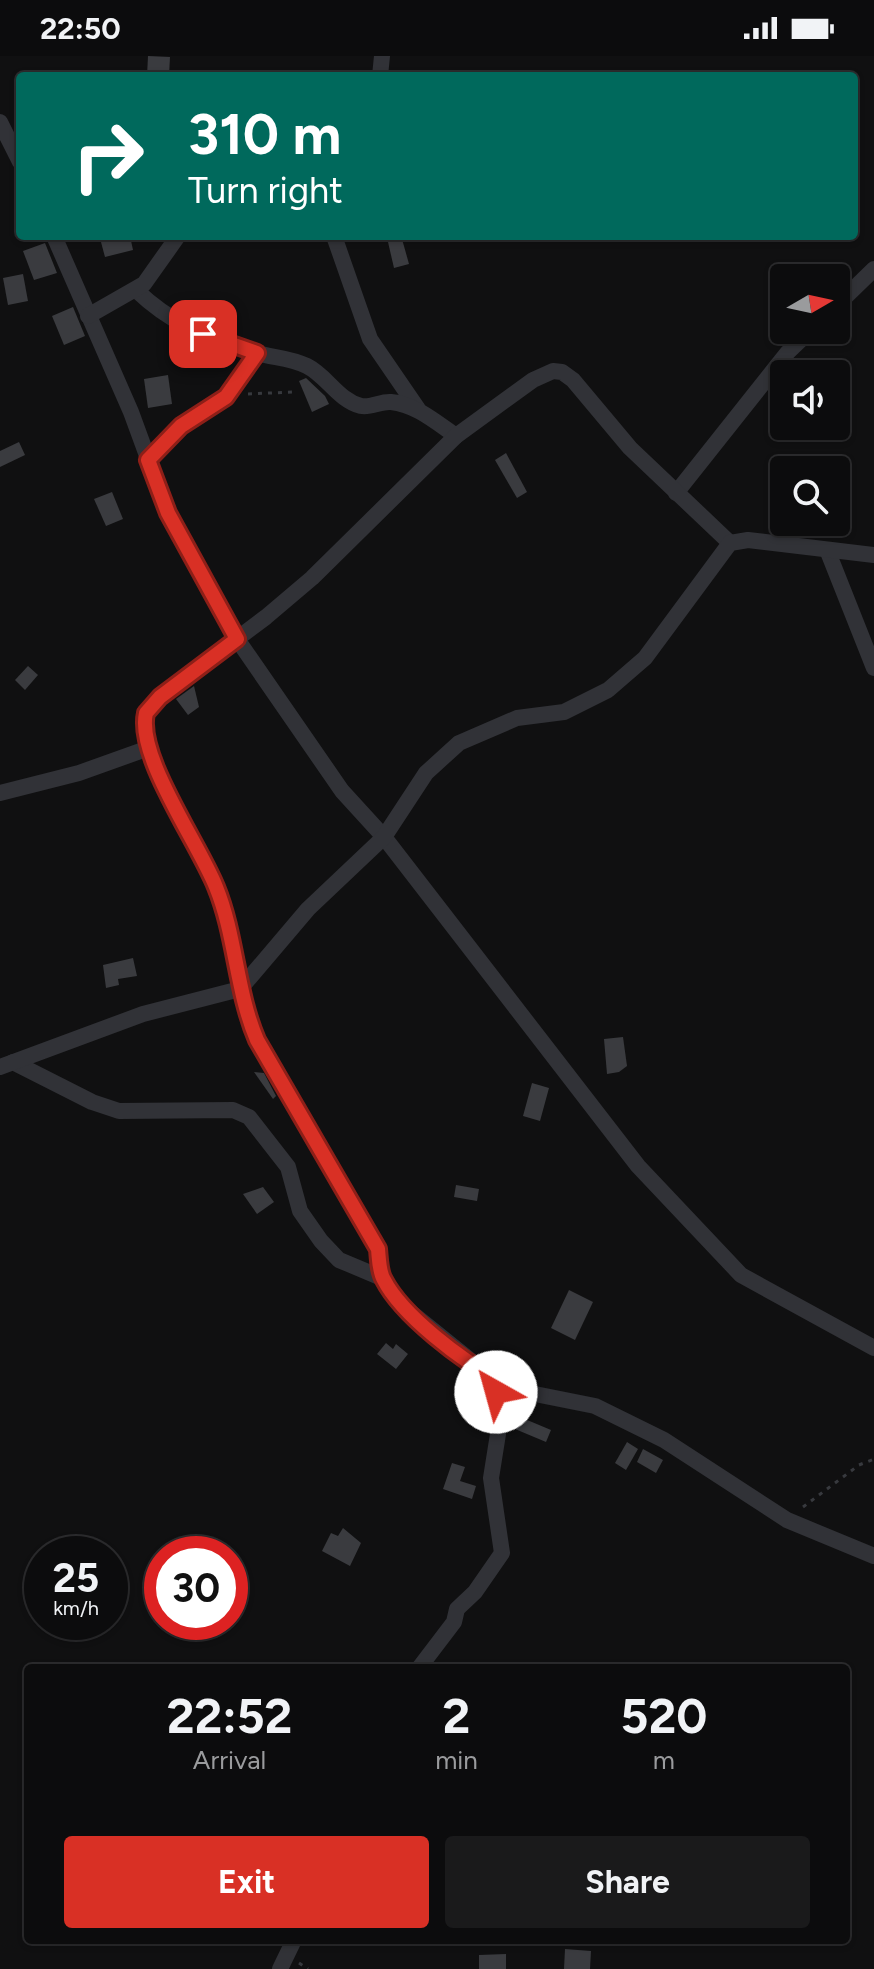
<!DOCTYPE html>
<html lang="en">
<head>
<meta charset="utf-8">
<style>
  :root { --surface:#0c0c0d; --page:#1a1a1b; --text:#f1f3f6; --muted:#9a9b9d; --line:#2c2c2e; --accent:#d93025 }
  body { margin:0; font-family:Figtree,sans-serif; background:var(--page); color:var(--text); height:100vh; display:flex; flex-direction:column; font-size:30px; white-space:nowrap }
  * { box-sizing:border-box; margin:0 }
  p { font-size:26px; color:var(--muted) }
  .icon { flex:none; width:44px; height:44px; fill:none; stroke:currentColor; stroke-width:2; stroke-linecap:round; stroke-linejoin:round }
  .map { position:relative; flex:1; overflow:hidden }
  .side { position:absolute; left:24px; top:1608px; width:826px; height:280px; display:flex; flex-direction:column; background:var(--surface); border-radius:8px; box-shadow:0 2px 6px #0004,0 0 0 2px var(--line) }
  .side>* { flex:none }
  .top-card { position:absolute; left:16px; top:16px; width:842px; height:168px; border-radius:8px; box-shadow:0 2px 6px #0004,0 0 0 2px var(--line); background:#00695c; color:#fff; overflow:hidden }
  .needle { width:52px; rotate:81deg }
  .tools { position:absolute; left:770px; top:208px; display:grid; gap:16px }
  .tools a { display:grid; place-items:center; width:80px; height:80px; border-radius:8px; background:var(--surface); box-shadow:0 2px 6px #0004,0 0 0 2px var(--line); font-size:40px }
  .speed { position:absolute; left:24px; top:1480px; display:flex; gap:16px; font-size:40px; font-weight:700; text-align:center }
  .speed>* { display:grid; place-content:center; width:104px; height:104px; border-radius:50%; background:var(--surface); box-shadow:0 2px 6px #0004,0 0 0 2px var(--line); line-height:1 }
  .speed small { font-size:20px; font-weight:400 }
  .speed .limit { border:12px solid #d22; background:#fff; color:#111 }
  .pin { position:absolute; display:grid; place-items:center; width:68px; height:68px; color:#fff; margin:-34px; border-radius:16px; box-shadow:0 4px 12px #0006 }
  .me { position:absolute; width:88px; margin:-44px; rotate:322deg; stroke-linejoin:round; filter:drop-shadow(0 0 6px #0008) }
  .turn { display:flex; align-items:center; gap:28px; height:168px; padding:0 40px; font-size:36px }
  .turn .icon { width:104px; height:104px; stroke-width:2.5 }
  .turn b { display:block; font-size:56px; line-height:68px }
  .eta { display:flex; justify-content:space-evenly; align-items:center; height:136px; text-align:center }
  .eta b { font-size:48px; font-weight:700; line-height:56px }
  .primary-button { display:flex; gap:16px; margin-top:auto; padding:16px 40px }
  .primary-button a { flex:1; height:92px; border-radius:8px; background:var(--accent); color:#fff; font-size:32px; font-weight:700; line-height:92px; text-align:center }
  .primary-button a+a { background:var(--page); color:var(--text) }
  .status { display:flex; justify-content:space-between; align-items:center; height:56px; padding:0 40px; background:var(--surface); direction:ltr }
  .status svg { height:22px; fill:currentColor }
  .map>svg:first-child { display:block }
</style>
</head>
<body>
<div class="status"><b>22:50</b><svg viewBox="0 0 49 12"><path d="M0 12V9h3v3zM5 12V6h3v6zM10 12V3h3v9zM15 12V0h3v12zM26 1h20v11H26zM47 4h2v5h-2z"/></svg></div>
<div class="map">
<svg width="874" height="1913" viewBox="0 0 874 1913">
  <rect width="100%" height="100%" fill="#101011"/>
  <!-- building -->
  <g fill="#3a3b3f">
    <polygon points="148,0 170,1 169,20 147,20"/>
    <polygon points="130,180 133,194 105,201 101,186"/>
    <polygon points="402,183 409,208 394,212 388,186"/>
    <polygon points="45,187 57,217 34,224 23,195"/>
    <polygon points="23,218 28,245 8,249 3,222"/>
    <polygon points="73,251 85,280 64,289 52,260"/>
    <polygon points="168,319 172,348 148,352 144,323"/>
    <polygon points="306,322 325,340 329,348 312,356 299,325"/>
    <polygon points="19,386 25,399 0,411 0,395"/>
    <polygon points="506,397 527,436 517,442 495,404"/>
    <polygon points="112,436 123,463 106,470 94,443"/>
    <polygon points="28,610 38,619 25,634 15,624"/>
    <polygon points="194,630 199,651 188,659 176,643"/>
    <polygon points="133,902 137,920 118,923 119,929 106,932 103,909"/>
    <polygon points="623,981 627,1010 619,1016 607,1018 604,983"/>
    <polygon points="254,1016 264,1017 276,1040 273,1043"/>
    <polygon points="532,1027 549,1032 540,1065 523,1060"/>
    <polygon points="456,1129 479,1133 477,1145 454,1141"/>
    <polygon points="263,1131 274,1146 257,1158 243,1138"/>
    <polygon points="569,1234 593,1246 575,1284 551,1272"/>
    <polygon points="386,1287 393,1293 396,1288 408,1298 396,1313 377,1298"/>
    <polygon points="520,1361 551,1374 546,1386 515,1373"/>
    <polygon points="627,1386 638,1393 626,1414 615,1407"/>
    <polygon points="643,1393 663,1404 656,1417 637,1406"/>
    <polygon points="452,1407 465,1411 460,1425 476,1430 472,1443 443,1433"/>
    <polygon points="343,1472 361,1487 350,1510 322,1495 331,1477 338,1480"/>
    <polygon points="565,1893 591,1895 590,1913 564,1913"/>
    <polygon points="506,1898 506,1913 479,1913 479,1899"/>
  </g>
  <g fill="none" stroke-linecap="round" stroke-linejoin="round">
    <!-- path -->
    <g stroke="#37393e" stroke-width="3" stroke-dasharray="4 6" stroke-linecap="butt">
      <polyline points="248,338 292,336"/>
      <polyline points="803,1451 859,1409 874,1403"/>
      <polyline points="299,1907 308,1913"/>
    </g>
    <!-- street -->
    <g stroke="#313237" stroke-width="16">
      <polyline points="380,20 382,0"/>
      <polyline points="0,66 20,106"/>
      <polyline points="54,180 131,356 168,457 237,583 342,735 384,781 638,1110 741,1219 874,1292"/>
      <polyline points="334,180 370,283 418,353"/>
      <path d="M136,234C175,271 205,279 254,296C272,302 289,301 307,310C327,320 338,344 361,350C371,352 381,345 391,346C415,348 437,367 456,380"/>
      <polyline points="836,250 874,213"/>
      <polyline points="88,260 144,228 178,180"/>
      <polyline points="148,404 181,370 226,341 257,297"/>
      <polyline points="676,437 788,296 811,274"/>
      <path d="M730,487L630,392L573,324L562,316L553,315L533,324L456,380L312,522L266,561L160,641L146,657C136,701 198,786 216,831C236,880 236,935 257,984L378,1193L382,1222L403,1250L486,1317L520,1335L595,1350L664,1384L787,1464L874,1500"/>
      <polyline points="828,496 874,612"/>
      <polyline points="0,737 79,717 146,693"/>
      <polyline points="13,1006 92,1046 119,1055 233,1054 249,1061 288,1111 300,1155 321,1185 339,1204 382,1222"/>
      <polyline points="0,1011 143,958 240,933 308,853 384,781 426,717 459,687 517,662 564,656 608,634 645,602 730,487 748,484 874,499"/>
      <polyline points="419,1612 454,1566 457,1553 475,1536 502,1497 491,1422 498,1378 497,1323"/>
      <polyline points="280,1913 294,1884"/>
    </g>
  </g>
  <g fill="none" stroke-linecap="round" stroke-linejoin="round">
    <defs>
      <path id="route" d="M203,278L257,297L226,341L181,370L148,404L168,457L237,583L160,641L146,657C136,700 198,786 216,831C236,880 236,935 257,984L378,1193C379,1203 379,1216 384,1224C402,1259 462,1305 497,1323L496,1336"/>
    </defs>
    <!-- route casing -->
    <use href="#route" stroke="#8d1f18" stroke-width="20"/>
    <!-- route -->
    <use href="#route" stroke="#d93025" stroke-width="14"/>
  </g>
</svg>
<div class="tools">
<a><svg class="needle" viewBox="-14 -14 28 28"><path d="M0-13l5 13h-10z" fill="#e53935"/><path d="M0 13l5-13h-10z" fill="#9a9b9d"/></svg></a>
<a><svg class="icon" aria-label="sound" viewBox="0 0 24 24"><path d="M4 9h4l5-4v14l-5-4H4zM17 9q2 3 0 6"/></svg></a>
<a><svg class="icon" aria-label="search" viewBox="0 0 24 24"><circle cx="10" cy="10" r="6"/><path d="M15 15l6 6"/></svg></a>
</div>
<div class="speed"><div>25<small>km/h</small></div><div class="limit">30</div></div>
<div class="pin" style="left:203px;top:278px;background:#d93025"><svg class="icon" aria-label="arrive" viewBox="0 0 24 24"><path d="M6 21V4h12l-3 4 3 4H6"/></svg></div>
<svg class="me" style="left:496px;top:1336px" viewBox="-20 -20 40 40"><circle r="19" fill="#fff"/><path d="M0-13L10 11 0 6-10 11z" fill="#d93025"/></svg>
<div class="top-card">
<div class="turn"><svg class="icon" aria-label="right" viewBox="0 0 24 24"><path d="M7 20v-9h11M14 6l5 5-5 5"/></svg><div><b>310 m</b>Turn right</div></div>
</div>
<section class="side">
<div class="eta">
<div><b>22:52</b><p>Arrival</p></div>
<div><b>2</b><p>min</p></div>
<div><b>520</b><p>m</p></div>
</div>
<div class="primary-button"><a>Exit</a><a>Share</a></div>
</section>
</div>
</body>
</html>
